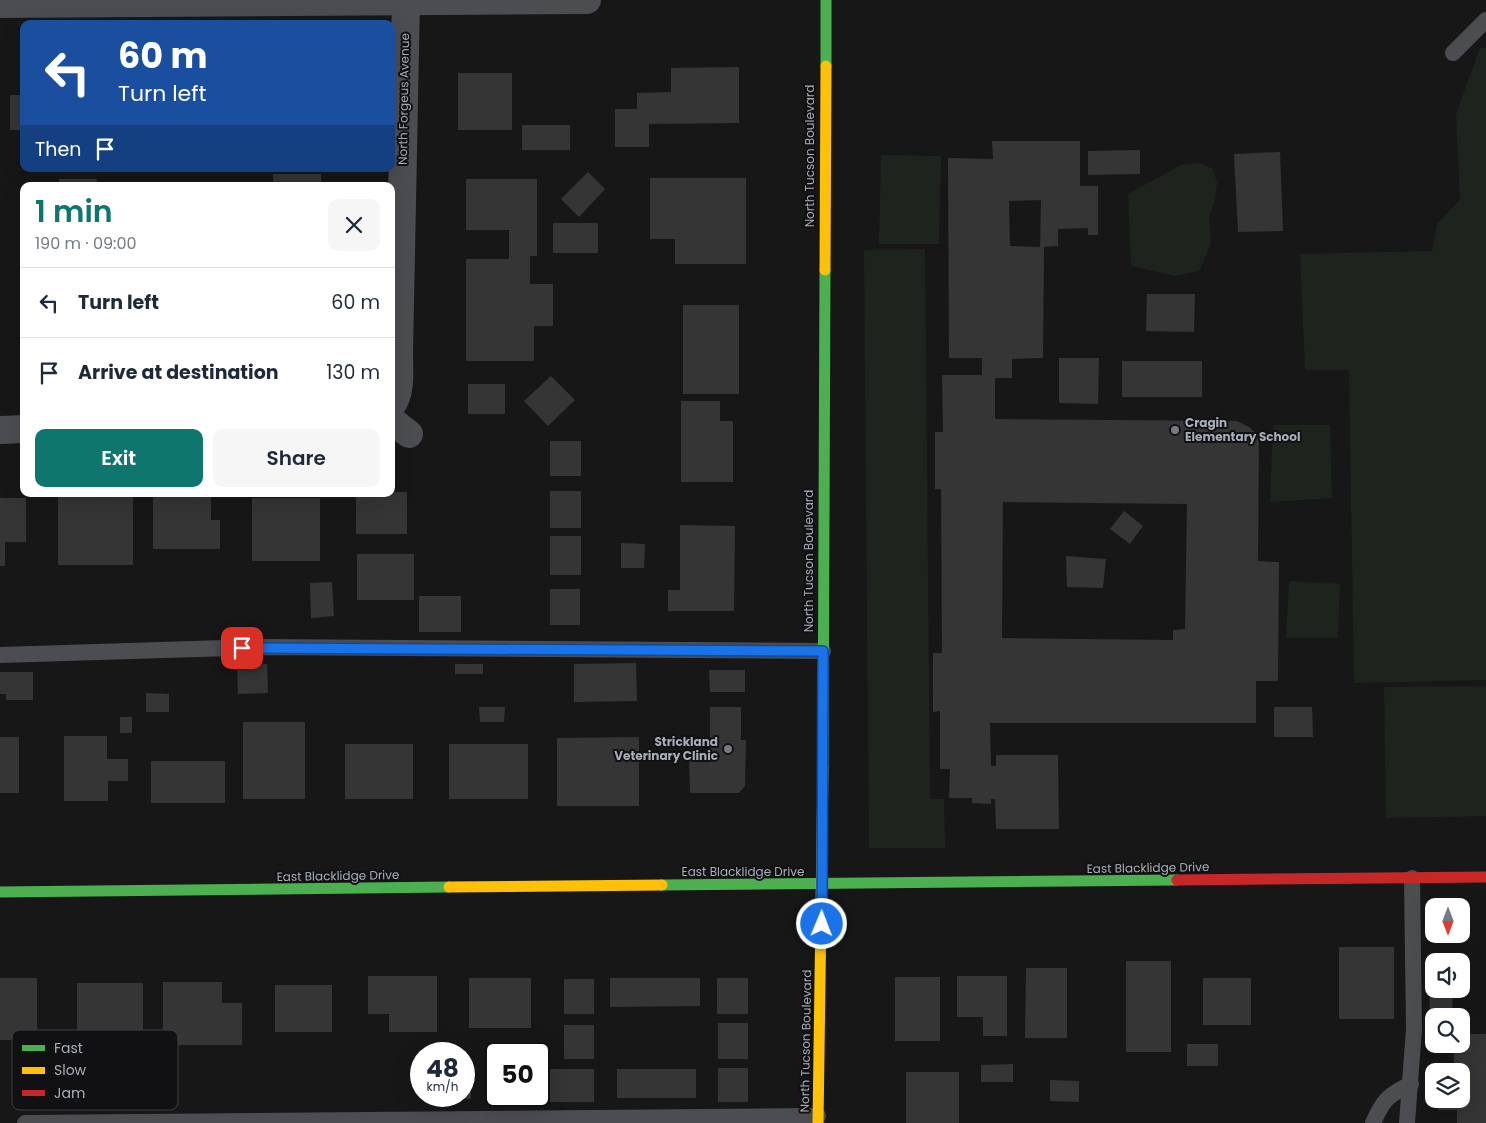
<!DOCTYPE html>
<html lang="en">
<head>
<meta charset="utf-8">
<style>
  :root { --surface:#fff; --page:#f6f6f7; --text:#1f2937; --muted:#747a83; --line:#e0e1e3; --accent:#0f766e }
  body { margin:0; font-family:Poppins,sans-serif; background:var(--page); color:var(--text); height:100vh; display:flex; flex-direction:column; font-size:19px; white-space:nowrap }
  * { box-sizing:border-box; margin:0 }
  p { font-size:16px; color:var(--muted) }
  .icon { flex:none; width:28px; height:28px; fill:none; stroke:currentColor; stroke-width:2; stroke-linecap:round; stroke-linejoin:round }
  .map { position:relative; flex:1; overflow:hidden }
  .panel { position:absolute; left:20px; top:182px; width:375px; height:315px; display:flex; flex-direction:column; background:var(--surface); border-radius:10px; box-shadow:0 5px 20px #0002 }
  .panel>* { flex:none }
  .guide { position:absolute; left:20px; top:20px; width:375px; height:152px; border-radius:10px; box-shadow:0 5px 20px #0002; background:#1a4fa0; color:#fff; overflow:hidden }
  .needle { width:32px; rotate:180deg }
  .buttons { position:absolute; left:1425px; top:898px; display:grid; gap:10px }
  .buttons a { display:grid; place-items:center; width:45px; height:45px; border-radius:10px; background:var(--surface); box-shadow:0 5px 20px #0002; font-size:25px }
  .speed { position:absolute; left:410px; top:1042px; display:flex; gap:10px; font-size:25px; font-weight:700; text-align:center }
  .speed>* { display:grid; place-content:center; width:65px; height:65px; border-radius:50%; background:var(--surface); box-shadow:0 5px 20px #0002; line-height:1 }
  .speed small { font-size:12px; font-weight:400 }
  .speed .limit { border:2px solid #111; border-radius:8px; background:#fff; color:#111 }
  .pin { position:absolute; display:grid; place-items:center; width:42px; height:42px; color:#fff; margin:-21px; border-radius:10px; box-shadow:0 2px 8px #0006 }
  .me { position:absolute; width:55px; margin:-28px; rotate:1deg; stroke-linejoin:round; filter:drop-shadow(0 0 4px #0008) }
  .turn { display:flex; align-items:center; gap:18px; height:105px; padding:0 15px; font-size:22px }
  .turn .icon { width:65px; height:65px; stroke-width:2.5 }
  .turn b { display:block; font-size:35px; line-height:42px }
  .then { display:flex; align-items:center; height:48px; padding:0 15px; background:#0003; gap:10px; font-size:19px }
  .round { display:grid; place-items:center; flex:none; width:52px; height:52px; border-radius:10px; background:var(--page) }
  .head { display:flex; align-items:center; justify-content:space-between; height:85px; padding:0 15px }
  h1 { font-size:30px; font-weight:600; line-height:38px; color:var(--accent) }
  .cta { display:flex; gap:10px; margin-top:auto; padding:10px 15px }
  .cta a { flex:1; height:58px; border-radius:10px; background:var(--accent); color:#fff; font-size:20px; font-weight:600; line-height:58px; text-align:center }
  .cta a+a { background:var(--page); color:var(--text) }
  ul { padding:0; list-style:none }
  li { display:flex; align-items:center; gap:15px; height:70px; padding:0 15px; border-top:1px solid var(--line) }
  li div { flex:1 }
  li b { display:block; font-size:19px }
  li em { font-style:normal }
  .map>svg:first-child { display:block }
</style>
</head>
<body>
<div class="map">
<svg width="1486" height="1123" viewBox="0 0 1486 1123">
  <rect width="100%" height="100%" fill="#171717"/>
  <!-- green -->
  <g fill="#1d241e">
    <polygon points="1480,48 1486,48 1486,680 1354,683 1349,370 1305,370 1300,254 1432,251 1437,224 1460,200 1456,114"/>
    <polygon points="881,155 941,156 939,244 879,244"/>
    <polygon points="1201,163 1213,169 1217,183 1215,199 1209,217 1211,244 1199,271 1175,276 1131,266 1128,194 1181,165"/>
    <polygon points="925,249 930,799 944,799 945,848 869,848 864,250"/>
    <polygon points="1273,425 1330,425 1332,498 1270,502"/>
    <polygon points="1289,581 1340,584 1338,638 1286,638"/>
    <polygon points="1486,686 1486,816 1386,818 1384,687"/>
  </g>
  <!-- building -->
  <g fill="#353536" fill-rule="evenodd">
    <polygon points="739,67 739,123 649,124 649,147 615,147 615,109 637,109 637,93 671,92 671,68"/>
    <rect x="458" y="73" width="54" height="57"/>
    <rect x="10" y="95" width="14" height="35"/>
    <rect x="522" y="125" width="48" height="25"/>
    <path d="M992,141H1080V186H1098V235H1088V228L1058,229V246L1044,247L1043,358L1012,359V378H995V419L1237,421L1249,427L1259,436L1258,561L1279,562L1278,681H1256V723H990L991,766H996V755H1058L1059,829H996L995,799H991V804L972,803V798H949L950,769H940V711L933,712V653H942L941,489H935V432H943L942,375H982V358H949L948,158L993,159ZM1041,200L1040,247L1010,246L1009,201ZM1003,502L1187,504L1185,629L1173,630V640L1002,638Z"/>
    <polygon points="1140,150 1140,174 1088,175 1088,151"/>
    <polygon points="1280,152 1283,231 1238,232 1234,154"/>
    <polygon points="588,172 605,189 579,217 561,199"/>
    <rect x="273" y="174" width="48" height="12"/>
    <polygon points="650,178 746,178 746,264 675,264 675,239 650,239"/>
    <rect x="59" y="179" width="38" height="7"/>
    <polygon points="466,179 537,179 537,256 530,256 530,284 553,284 553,326 534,326 534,361 466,361 466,259 509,259 509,230 466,230"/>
    <rect x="553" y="223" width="45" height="30"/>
    <polygon points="1147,294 1195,294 1194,332 1146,331"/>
    <rect x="683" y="305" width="56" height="89"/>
    <polygon points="1059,358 1099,358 1098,404 1059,403"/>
    <rect x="1122" y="361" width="80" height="36"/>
    <polygon points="551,376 575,400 548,426 524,401"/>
    <rect x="468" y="384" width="37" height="30"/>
    <polygon points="681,401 720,401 720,421 733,421 733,482 681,482"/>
    <rect x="550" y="441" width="31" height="35"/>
    <rect x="550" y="491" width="31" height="37"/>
    <polygon points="391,492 407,492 407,534 356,534 356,494 391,494"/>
    <rect x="58" y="497" width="75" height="68"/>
    <polygon points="153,497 211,497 211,520 220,520 220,549 153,549"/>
    <polygon points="0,498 26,498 26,542 5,542 5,566 0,566"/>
    <rect x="252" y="498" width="68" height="63"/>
    <polygon points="1124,511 1143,526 1130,544 1110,529"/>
    <polygon points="680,525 735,526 734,611 668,611 668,590 680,590"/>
    <rect x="550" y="536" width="31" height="39"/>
    <polygon points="621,543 645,544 644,568 621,568"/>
    <rect x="357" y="554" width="57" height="46"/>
    <polygon points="1066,556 1106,559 1103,588 1067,587"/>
    <polygon points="332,582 334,616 311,618 310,583"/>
    <rect x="550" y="589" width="30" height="36"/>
    <rect x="419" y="596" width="42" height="36"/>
    <polygon points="636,663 637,701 574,702 574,664"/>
    <polygon points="267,664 268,693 238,694 237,665"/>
    <rect x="455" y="664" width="28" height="10"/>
    <polygon points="709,670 745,670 745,692 710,692"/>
    <polygon points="0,672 33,672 33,700 6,700 6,694 0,694"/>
    <polygon points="146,693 169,694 169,712 146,712"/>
    <polygon points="479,707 505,707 504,722 480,722"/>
    <polygon points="710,707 741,707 741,740 746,740 745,786 739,793 690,793 689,758 710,758"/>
    <polygon points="1274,707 1312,707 1313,737 1274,737"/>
    <rect x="120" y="717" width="12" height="16"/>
    <rect x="243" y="722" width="62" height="77"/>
    <polygon points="64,736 107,736 107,759 128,759 128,781 108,781 108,801 64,801"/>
    <rect x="0" y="737" width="19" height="56"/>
    <polygon points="639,737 639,806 557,806 557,738"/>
    <rect x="345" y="744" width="68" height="55"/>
    <rect x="449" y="744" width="79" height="55"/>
    <rect x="151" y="761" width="74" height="42"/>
    <rect x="1339" y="947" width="55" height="72"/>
    <rect x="1126" y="961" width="45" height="91"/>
    <polygon points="1026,968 1067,968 1067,1038 1025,1038"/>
    <polygon points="368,976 437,976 437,1032 389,1032 389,1014 368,1014"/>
    <polygon points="957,976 1007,976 1007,1036 983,1036 983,1017 957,1017"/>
    <rect x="895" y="977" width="45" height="64"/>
    <rect x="0" y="978" width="37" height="62"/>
    <rect x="469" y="978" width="62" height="50"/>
    <polygon points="610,978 700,978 700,1006 610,1007"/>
    <rect x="717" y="978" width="31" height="36"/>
    <rect x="1203" y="978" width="48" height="47"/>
    <rect x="564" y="979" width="30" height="35"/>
    <polygon points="163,982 222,982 222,1003 242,1003 242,1045 163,1045"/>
    <rect x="77" y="983" width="66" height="54"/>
    <rect x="275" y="985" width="57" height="47"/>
    <polygon points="1430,993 1453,993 1452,1016 1434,1016 1434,1035 1428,1034"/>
    <rect x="718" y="1023" width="30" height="36"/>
    <rect x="564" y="1025" width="30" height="34"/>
    <polygon points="1461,1034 1486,1034 1486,1123 1457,1123 1457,1110 1438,1110 1438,1099 1461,1099 1461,1071 1454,1071 1454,1044 1461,1044"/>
    <rect x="1187" y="1044" width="31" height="22"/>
    <polygon points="1013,1064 1013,1082 981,1082 981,1065"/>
    <rect x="718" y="1068" width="30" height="34"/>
    <rect x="550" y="1069" width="44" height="33"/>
    <rect x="617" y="1069" width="79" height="29"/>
    <rect x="906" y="1072" width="53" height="51"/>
    <polygon points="1050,1080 1079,1081 1079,1102 1050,1101"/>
    <polygon points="471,1083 471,1099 460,1099 460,1096 464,1096 464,1084"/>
  </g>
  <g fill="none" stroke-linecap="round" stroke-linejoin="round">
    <!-- lane -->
    <g stroke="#4b4d50" stroke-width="16">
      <polyline points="1453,53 1486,20"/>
      <polyline points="0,655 260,647 823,651"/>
      <polyline points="25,1123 818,1116"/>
      <path d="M1373,1123C1383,1100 1388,1095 1411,1084"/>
      <polyline points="1407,1123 1414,1029 1412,878"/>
    </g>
    <!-- street -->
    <g stroke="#4b4d50" stroke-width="28">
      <polyline points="0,4 587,0"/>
      <path d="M391,406C402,393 399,369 399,353L406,0"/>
      <polyline points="391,420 409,434"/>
      <polyline points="0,430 24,429"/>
    </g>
    <!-- fast -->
    <g stroke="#4caf50" stroke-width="11">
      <polyline points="826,66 826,0"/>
      <polyline points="823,767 825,270"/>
      <polyline points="662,885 1177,880"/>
      <polyline points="0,892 449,887"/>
    </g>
    <!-- slow -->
    <g stroke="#ffc107" stroke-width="11">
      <polyline points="825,270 826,66"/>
      <polyline points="449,887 662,885"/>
      <polyline points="818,1123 823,767"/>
    </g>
    <!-- jam -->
    <polyline stroke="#c62828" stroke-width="11" points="1177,880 1486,877"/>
  </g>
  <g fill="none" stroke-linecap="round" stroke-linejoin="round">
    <defs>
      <polyline id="route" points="242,648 823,651 822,924"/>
    </defs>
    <!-- route casing -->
    <use href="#route" stroke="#114b97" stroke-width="12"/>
    <!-- route -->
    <use href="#route" stroke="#1a73e8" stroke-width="9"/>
  </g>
  <!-- markers -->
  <g fill="#757980" stroke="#111113" stroke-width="2">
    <circle cx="1175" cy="430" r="5"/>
    <circle cx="728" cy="749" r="5"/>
  </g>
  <g text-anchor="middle" stroke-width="4" stroke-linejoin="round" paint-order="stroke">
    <!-- street labels -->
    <g font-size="12" fill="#a8aeb8" stroke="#111113">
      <text transform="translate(404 99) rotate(-89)" y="4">North Forgeus Avenue</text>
      <text transform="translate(810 156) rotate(-90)" y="4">North Tucson Boulevard</text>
      <text transform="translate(809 561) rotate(-90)" y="4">North Tucson Boulevard</text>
      <text transform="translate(1148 868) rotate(-1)" y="4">East Blacklidge Drive</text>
      <text x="743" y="876">East Blacklidge Drive</text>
      <text transform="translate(338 876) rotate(-1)" y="4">East Blacklidge Drive</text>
      <text transform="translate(806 1041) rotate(-89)" y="4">North Tucson Boulevard</text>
    </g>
    <!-- poi labels -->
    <g font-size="12" font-weight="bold" fill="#a8aeb8" stroke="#111113" text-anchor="start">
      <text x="1185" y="427">Cragin<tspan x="1185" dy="14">Elementary School</tspan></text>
      <text x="718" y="746" text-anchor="end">Strickland<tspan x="718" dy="14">Veterinary Clinic</tspan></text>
    </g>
  </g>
  <!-- legend -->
  <rect x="12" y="1030" width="166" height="80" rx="8" fill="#111113" stroke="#3e4045" stroke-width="1"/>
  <rect x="22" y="1045" width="23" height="6" fill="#4caf50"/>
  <rect x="22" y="1067" width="23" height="7" fill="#ffc107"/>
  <rect x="22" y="1090" width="23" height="6" fill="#c62828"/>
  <g font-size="14" fill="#a8aeb8">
    <text x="54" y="1053">Fast</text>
    <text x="54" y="1075">Slow</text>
    <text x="54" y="1098">Jam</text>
  </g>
</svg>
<div class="buttons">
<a><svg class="needle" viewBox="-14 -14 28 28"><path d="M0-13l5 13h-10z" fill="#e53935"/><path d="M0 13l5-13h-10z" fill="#747a83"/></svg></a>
<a><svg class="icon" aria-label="sound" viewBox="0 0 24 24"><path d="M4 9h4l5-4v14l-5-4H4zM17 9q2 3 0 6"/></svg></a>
<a><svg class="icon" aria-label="search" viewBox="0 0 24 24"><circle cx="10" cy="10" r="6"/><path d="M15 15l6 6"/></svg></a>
<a><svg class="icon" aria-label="layers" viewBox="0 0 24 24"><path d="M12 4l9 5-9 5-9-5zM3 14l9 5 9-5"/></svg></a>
</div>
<div class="speed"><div>48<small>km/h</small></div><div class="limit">50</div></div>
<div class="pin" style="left:242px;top:648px;background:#d93025"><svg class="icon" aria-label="arrive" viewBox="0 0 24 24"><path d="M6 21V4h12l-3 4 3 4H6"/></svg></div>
<svg class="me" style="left:822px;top:924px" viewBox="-20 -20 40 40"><circle r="17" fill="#1a73e8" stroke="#fff" stroke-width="3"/><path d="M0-11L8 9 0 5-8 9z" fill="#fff"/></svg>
<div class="guide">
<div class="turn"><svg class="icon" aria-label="left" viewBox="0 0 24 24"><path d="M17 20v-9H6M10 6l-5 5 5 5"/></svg><div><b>60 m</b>Turn left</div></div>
<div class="then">Then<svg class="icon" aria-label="arrive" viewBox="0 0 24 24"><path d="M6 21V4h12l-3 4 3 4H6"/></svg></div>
</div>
<section class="panel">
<div class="head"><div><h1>1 min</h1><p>190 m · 09:00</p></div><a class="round"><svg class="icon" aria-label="close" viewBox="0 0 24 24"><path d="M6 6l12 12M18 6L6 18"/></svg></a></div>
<ul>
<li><svg class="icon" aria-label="left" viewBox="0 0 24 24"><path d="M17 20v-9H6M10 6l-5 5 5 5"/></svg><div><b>Turn left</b></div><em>60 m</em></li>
<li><svg class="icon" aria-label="arrive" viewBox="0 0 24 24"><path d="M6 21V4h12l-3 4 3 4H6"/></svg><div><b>Arrive at destination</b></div><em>130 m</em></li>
</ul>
<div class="cta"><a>Exit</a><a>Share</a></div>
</section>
</div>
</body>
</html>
